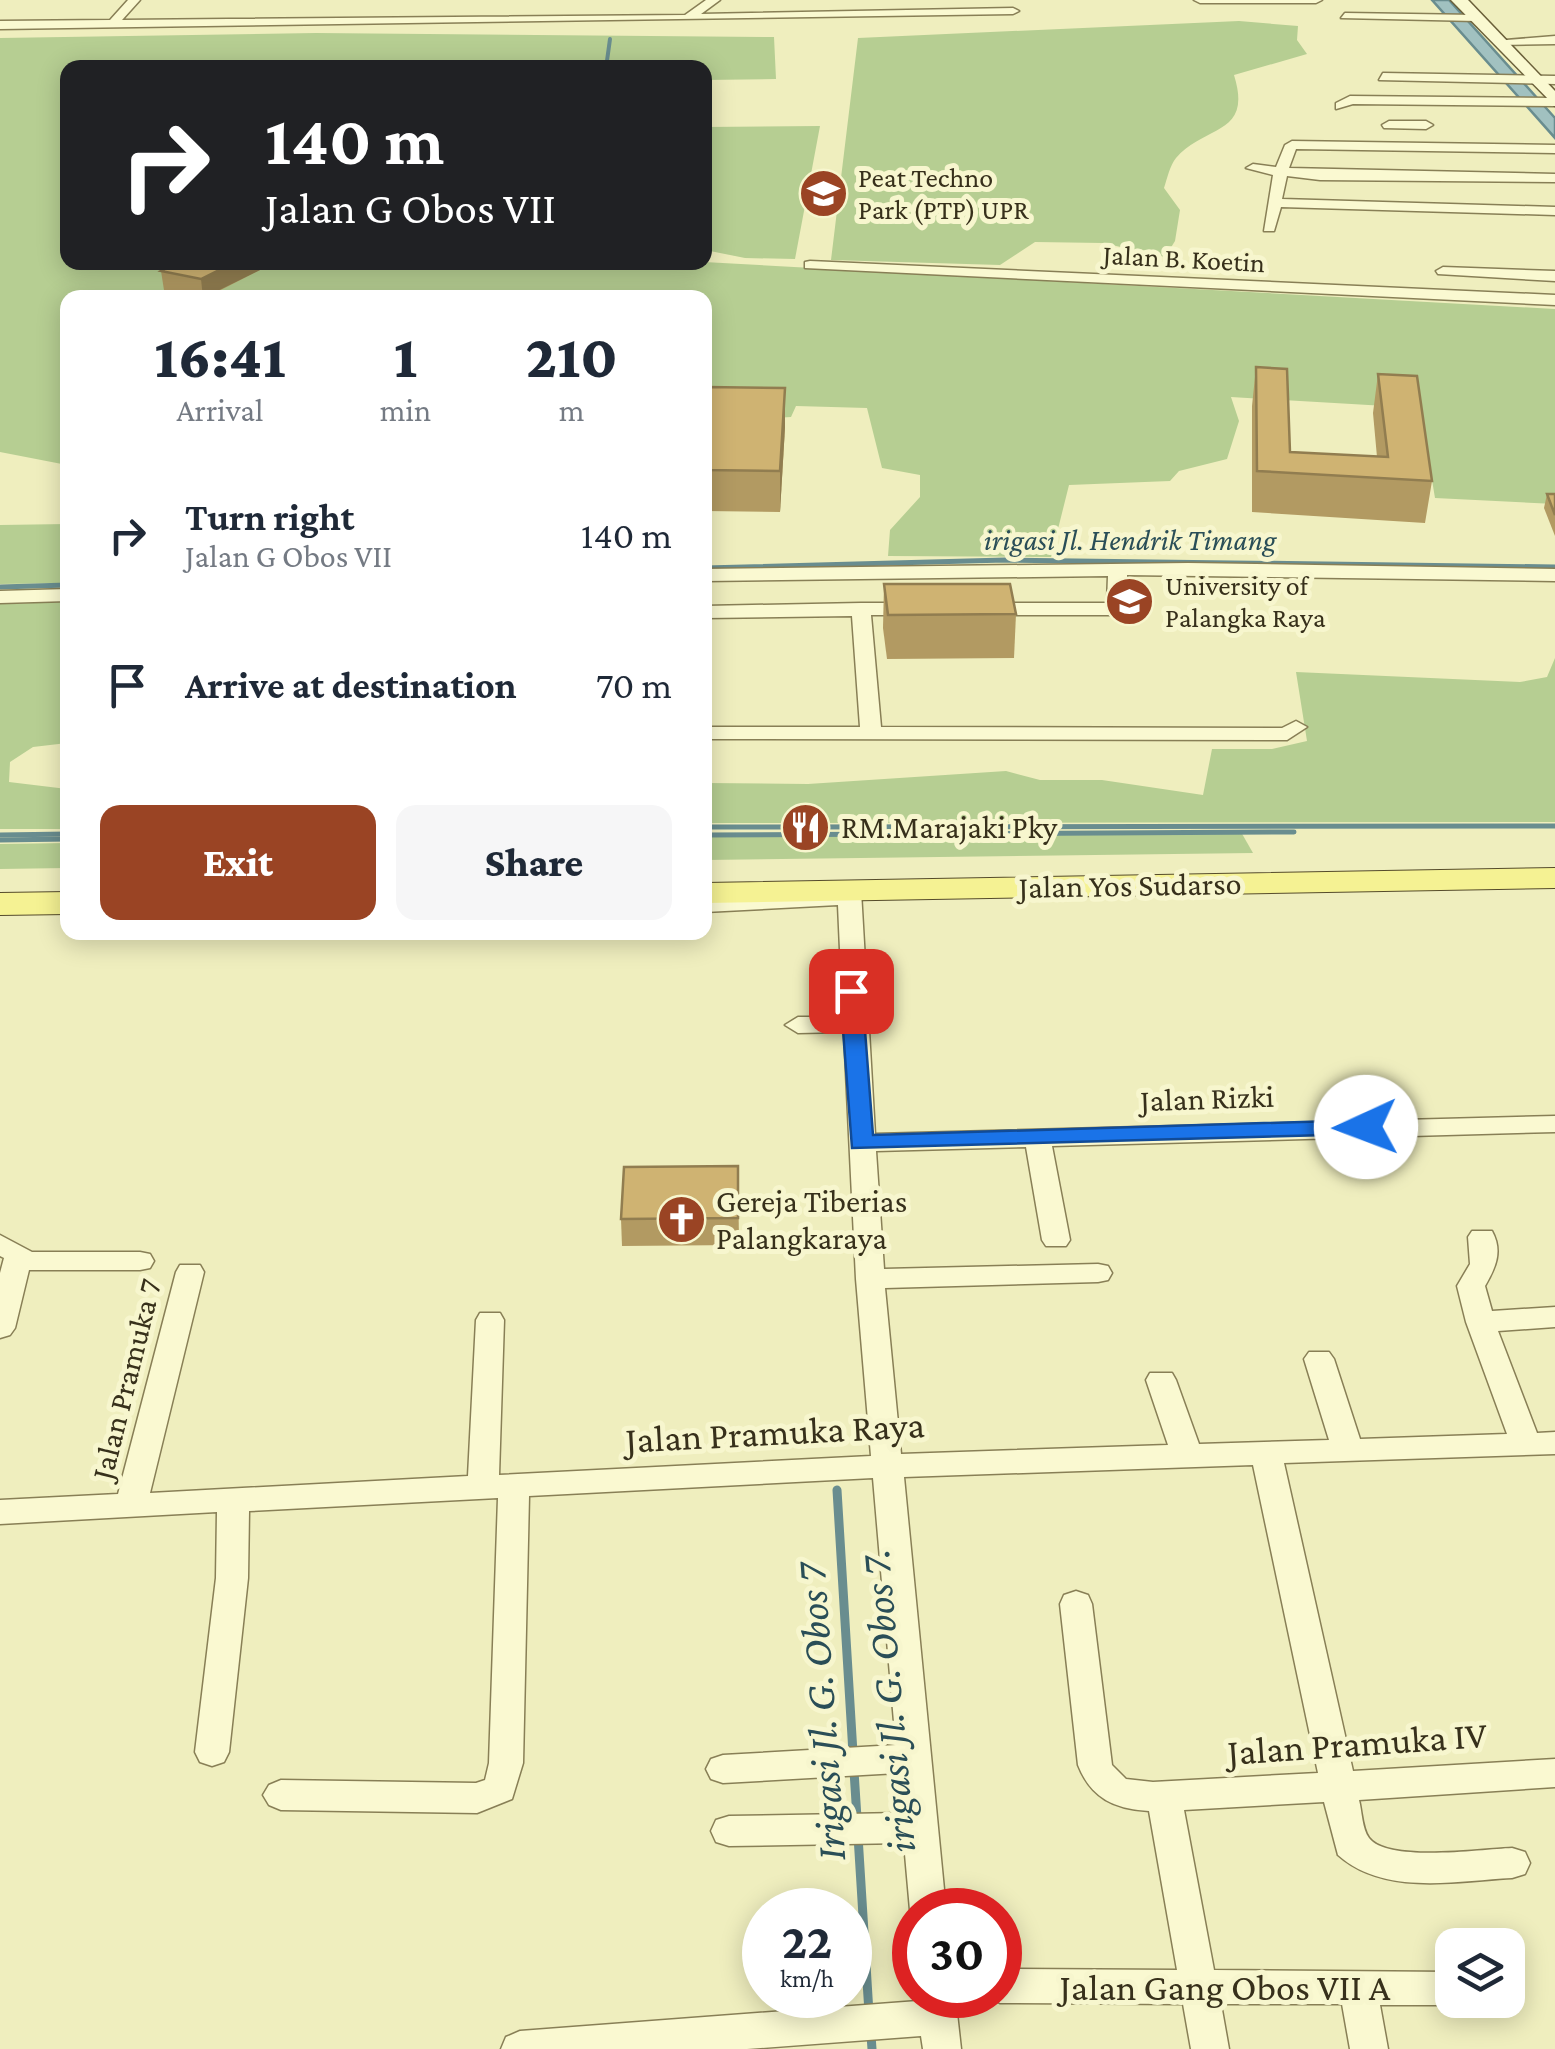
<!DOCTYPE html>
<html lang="en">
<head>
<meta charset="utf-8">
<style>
  :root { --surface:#fff; --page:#f6f6f7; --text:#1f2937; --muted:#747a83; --accent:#9a4424 }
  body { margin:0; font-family:"Crimson Pro",serif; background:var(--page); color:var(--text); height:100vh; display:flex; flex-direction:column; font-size:38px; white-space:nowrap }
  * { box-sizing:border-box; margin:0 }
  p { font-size:32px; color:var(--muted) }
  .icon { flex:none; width:55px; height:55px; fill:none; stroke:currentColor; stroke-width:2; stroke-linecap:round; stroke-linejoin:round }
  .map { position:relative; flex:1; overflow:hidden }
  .side { position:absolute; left:60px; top:290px; width:652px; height:650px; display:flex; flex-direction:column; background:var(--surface); border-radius:20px; box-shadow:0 5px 25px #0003 }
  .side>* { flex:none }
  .top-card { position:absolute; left:60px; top:60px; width:652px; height:210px; border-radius:20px; box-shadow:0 5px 25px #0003; background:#202124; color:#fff; overflow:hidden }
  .fabs { position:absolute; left:1435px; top:1928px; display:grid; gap:20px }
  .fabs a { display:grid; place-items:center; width:90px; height:90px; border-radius:20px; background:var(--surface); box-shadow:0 5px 25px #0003; font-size:50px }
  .speed { position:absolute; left:742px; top:1888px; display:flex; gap:20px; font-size:50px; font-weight:700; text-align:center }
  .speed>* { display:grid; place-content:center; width:130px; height:130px; border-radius:50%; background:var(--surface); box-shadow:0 5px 25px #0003; line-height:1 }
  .speed small { font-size:25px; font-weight:400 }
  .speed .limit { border:15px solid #d22; background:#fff; color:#111 }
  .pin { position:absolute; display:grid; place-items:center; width:85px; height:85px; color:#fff; margin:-42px; border-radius:20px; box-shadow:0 5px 15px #0006 }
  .me { position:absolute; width:110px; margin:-55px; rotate:268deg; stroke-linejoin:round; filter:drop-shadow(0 0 8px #0008) }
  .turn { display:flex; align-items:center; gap:35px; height:210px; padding:0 40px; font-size:45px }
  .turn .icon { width:130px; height:130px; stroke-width:2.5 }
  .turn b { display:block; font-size:70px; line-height:85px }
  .eta { display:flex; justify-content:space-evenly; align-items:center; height:170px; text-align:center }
  .eta b { font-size:60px; font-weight:800; line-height:70px }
  .primary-button { display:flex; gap:20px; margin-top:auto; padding:20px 40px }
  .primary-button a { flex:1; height:115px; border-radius:20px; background:var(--accent); color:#fff; font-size:40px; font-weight:800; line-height:115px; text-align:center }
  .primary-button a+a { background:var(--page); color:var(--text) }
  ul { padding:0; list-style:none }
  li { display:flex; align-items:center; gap:30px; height:150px; padding:0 40px }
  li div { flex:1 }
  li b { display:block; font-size:38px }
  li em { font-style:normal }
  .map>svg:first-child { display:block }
</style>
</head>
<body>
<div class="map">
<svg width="1555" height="2049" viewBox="0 0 1555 2049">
  <rect width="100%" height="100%" fill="#efeebe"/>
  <!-- green -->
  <g fill="#b6ce92">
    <path d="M1239,21L1298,26L1297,40L1307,54L1234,75C1253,136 1205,124 1176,158C1170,165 1167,179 1164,188L1180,210L1175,241L1165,257L1103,243L1035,242L1000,265L831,260L858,38Z"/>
    <polygon points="316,33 774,37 776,79 705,80 705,68 68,68 68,262 704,262 1555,309 1555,504 1435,498 1420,408 1231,397 1239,421 1227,459 1179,471 1170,481 1069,485 1051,557 888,556 890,530 920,497 920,475 882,468 867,408 796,406 791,417 705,422 705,298 68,298 67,465 0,452 0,38"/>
    <polygon points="820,126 795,259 745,258 705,250 705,127"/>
    <polygon points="67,524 67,583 0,584 0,525"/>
    <polygon points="67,602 67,743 33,747 10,762 9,782 67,789 67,829 0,829 0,604"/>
    <polygon points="1555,658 1555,822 705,823 705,783 808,784 1006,771 1040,780 1102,780 1203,795 1212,749 1272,749 1307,741 1296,672 1520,682 1547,677"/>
    <polygon points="1241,832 1253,853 705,860 705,837"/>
    <polygon points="67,843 67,868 0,869 0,844"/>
  </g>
  <!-- water -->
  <polygon fill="#a1c1c0" stroke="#698d8f" stroke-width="2.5" points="1432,0 1449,0 1555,118 1555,138"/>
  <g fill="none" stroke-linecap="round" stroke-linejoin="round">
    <!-- stream-far2 -->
    <polyline stroke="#698d8f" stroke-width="4" points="606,68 610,39"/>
    <!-- stream-far1 -->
    <g stroke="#698d8f" stroke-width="5">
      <polyline points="705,568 1005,560 1555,567"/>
      <polyline points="0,587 68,585"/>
      <polyline points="705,827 1555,826"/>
      <polyline points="0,835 68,834"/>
      <polyline points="705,835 1294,832"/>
      <polyline points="0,840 68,839"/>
    </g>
    <!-- stream -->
    <g stroke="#698d8f" stroke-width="9">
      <polyline points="837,1490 853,1753"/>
      <polyline points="854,1771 857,1818"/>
      <polyline points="858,1836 869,2013"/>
      <polyline points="871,2035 872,2049"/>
    </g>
    <defs>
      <g id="street">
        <polygon points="128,0 140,0 122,20 685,15 706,0 720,0 701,14 1013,8 1019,11 1013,14 0,29 0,21 110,20"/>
        <polygon points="1194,0 1322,0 1316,3 1200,3"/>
        <polygon points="1345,13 1476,15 1482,18 1476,21 1341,18"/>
        <polygon points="1555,36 1555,44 1500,45 1494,41"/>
        <polygon points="1383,73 1555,76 1555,84 1379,80"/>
        <polygon points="1350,96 1555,98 1555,106 1353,104 1336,109 1336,103"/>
        <polygon points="1389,121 1426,121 1433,125 1426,129 1384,128 1382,125"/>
        <polygon points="1292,141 1555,145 1555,153 1296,149 1289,168 1555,174 1555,182 1320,180 1287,176 1282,199 1555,207 1555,215 1281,207 1274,231 1264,231 1273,175 1246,168 1253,164 1276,167 1285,145"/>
        <polygon points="810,261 1555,295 1555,305 805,268 805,262"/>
        <polygon points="1443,267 1555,271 1555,281 1438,274 1436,271"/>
        <polygon points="1188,563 1555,569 1555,581 1127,575 1127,609 1117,615 985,615 975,609 985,603 1107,603 1108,576 705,581 705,569"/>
        <polygon points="68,589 68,601 0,603 0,591"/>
        <polygon points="861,603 915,603 925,609 915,615 871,615 881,727 1282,728 1296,721 1307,727 1287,740 705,739 705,727 860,727 852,616 705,618 705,606"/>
        <path d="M849,884L861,891L875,1134L1555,1116V1132L1052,1146L1070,1240L1066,1246H1046L1042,1240L1026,1147L876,1151L884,1269L1098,1264L1108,1266L1112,1273L1108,1280L1098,1282L885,1288L901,1454L1168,1445L1146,1380L1150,1373H1172L1176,1380L1199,1444L1329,1440L1304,1359L1309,1352H1329L1334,1359L1360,1439L1507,1434L1466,1322L1457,1286L1470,1264L1468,1237L1472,1231H1492C1503,1251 1496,1267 1485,1286L1492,1311L1555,1307V1327L1498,1331L1537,1433L1555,1432V1454L1284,1463L1353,1771L1555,1759V1787L1359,1800C1362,1811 1362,1829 1369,1838C1388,1863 1483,1849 1512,1848L1525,1852L1530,1863L1525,1874L1512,1878C1455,1881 1384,1896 1338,1855L1324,1802L1184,1810L1214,1970L1452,1972V2000H1463L1450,2005H1380L1388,2049H1350L1342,2004H1221L1229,2049H1191L1183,2004L1000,2003L985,1995H1000V1969L1177,1970L1149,1811C1114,1809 1091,1798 1078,1765L1060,1604L1064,1595L1076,1591L1088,1595L1092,1604L1112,1765L1126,1779L1153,1782L1318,1773L1253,1465L904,1477L946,1910H915V1921L910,1910L904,1843L729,1846L716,1842L711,1831L716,1820L729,1816L901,1813L898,1773L723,1783L711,1779L706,1769L711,1759L723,1755L896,1745L873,1478L529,1496L523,1763L512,1799L477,1813L281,1810L269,1805L263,1795L269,1785L281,1780L476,1783L485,1780L489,1763L498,1498L249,1511L248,1578L229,1752L224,1762L212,1766L200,1762L195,1752L216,1578L217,1512L0,1524V1500L118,1494L176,1272L180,1265H200L204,1272L150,1493L468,1476L476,1320L480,1313H500L504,1320L499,1475L871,1456L856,1279L844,1032L798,1033L785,1025L798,1017H843L838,905L705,912V898L838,895L841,886Z"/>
        <polygon points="0,1235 32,1252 140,1252 150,1254 154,1261 150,1268 140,1270 29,1270 15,1328 10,1335 0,1338 0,1273 4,1258 0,1256"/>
        <polygon points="917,1995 955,1995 961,2049 923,2049 921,2036 747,2049 501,2049 506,2037 520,2031 918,2001"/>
      </g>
      <polygon id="secondary" points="1451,0 1468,0 1555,91 1555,106"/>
      <g id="primary">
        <polygon points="1555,868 1555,888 705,903 705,883"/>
        <polygon points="68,892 68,914 0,915 0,893"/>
      </g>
    </defs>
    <!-- street casing -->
    <use href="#street" stroke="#887f56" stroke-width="3"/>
    <!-- secondary casing -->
    <use href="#secondary" stroke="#6a5f39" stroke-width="3"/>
    <!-- primary casing -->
    <use href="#primary" stroke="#554b2b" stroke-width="2"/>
    <!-- street -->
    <use href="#street" fill="#faf9d1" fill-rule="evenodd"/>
    <!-- secondary -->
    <use href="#secondary" fill="#faf9d1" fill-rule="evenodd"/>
    <!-- primary -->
    <use href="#primary" fill="#f5f293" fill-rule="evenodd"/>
  </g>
  <!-- wall -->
  <g fill="#b29a62">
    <polygon points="260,270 205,298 164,290 161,271"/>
    <polygon points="1256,367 1290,452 1377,457 1373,413 1378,374 1432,481 1425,523 1252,512 1252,406"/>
    <polygon points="705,387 785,388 785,427 780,512 705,511"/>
    <polygon points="1547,494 1555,494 1555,536 1544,508"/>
    <polygon points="884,584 1016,614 1014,658 887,659 883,628"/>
    <polygon points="738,1166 739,1245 622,1246 621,1219"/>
  </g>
  <!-- shaded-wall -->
  <g fill="#917d50">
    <polygon points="235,262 259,262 260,270 203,298 201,279"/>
    <polygon points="785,388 785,427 780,512 780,471"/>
  </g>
  <!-- building -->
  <g fill="#cfb372" stroke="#917d50" stroke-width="2.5">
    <polygon points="178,262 235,262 201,279 161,271"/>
    <polygon points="1256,367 1287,369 1290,452 1388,457 1378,374 1417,376 1432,481 1257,471"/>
    <polygon points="705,387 785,388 780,471 705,470"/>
    <polygon points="1547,494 1555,494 1555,515"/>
    <polygon points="884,584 1010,584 1016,614 888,615"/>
    <polygon points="738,1166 738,1218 621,1219 624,1167"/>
  </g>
  <!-- route -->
  <polygon fill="#1a73e8" stroke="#114b97" stroke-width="2.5" points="851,985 862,991 873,1135 1366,1120 1378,1127 1366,1134 852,1148 840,991"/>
  <!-- icons -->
  <defs>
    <symbol id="school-disc" viewBox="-11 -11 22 22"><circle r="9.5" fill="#9a4424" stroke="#f7f6ce"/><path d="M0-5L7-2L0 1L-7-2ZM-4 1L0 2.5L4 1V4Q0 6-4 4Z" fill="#fff"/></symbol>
    <symbol id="university-disc" viewBox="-11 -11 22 22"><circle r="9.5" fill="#9a4424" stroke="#f7f6ce"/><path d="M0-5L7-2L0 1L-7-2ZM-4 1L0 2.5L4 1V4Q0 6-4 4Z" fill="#fff"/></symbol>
    <symbol id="restaurant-disc" viewBox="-11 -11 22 22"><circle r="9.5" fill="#9a4424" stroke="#f7f6ce"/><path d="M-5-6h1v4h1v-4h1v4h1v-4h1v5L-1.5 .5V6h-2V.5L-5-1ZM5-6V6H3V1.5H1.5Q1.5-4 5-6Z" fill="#fff"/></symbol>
    <symbol id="church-disc" viewBox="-11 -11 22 22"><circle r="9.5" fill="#9a4424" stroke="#f7f6ce"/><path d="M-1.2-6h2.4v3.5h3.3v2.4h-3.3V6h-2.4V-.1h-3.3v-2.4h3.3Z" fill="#fff"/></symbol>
  </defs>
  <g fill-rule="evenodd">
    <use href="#school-disc" x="796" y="166" width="55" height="55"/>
    <use href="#university-disc" x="1102" y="574" width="55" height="55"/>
    <use href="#restaurant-disc" x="778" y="800" width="55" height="55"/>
    <use href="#church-disc" x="654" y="1192" width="55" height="55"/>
  </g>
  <g text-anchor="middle" stroke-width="10" stroke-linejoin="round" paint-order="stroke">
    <!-- far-poi labels -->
    <g font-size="28" fill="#37301b" stroke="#f7f6ce" text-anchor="start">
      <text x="858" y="187">Peat Techno<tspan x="858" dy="32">Park (PTP) UPR</tspan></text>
      <text x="1165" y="595">University of<tspan x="1165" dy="32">Palangka Raya</tspan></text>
    </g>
    <!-- far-street labels -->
    <g font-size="28" fill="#37301b" stroke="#f7f6ce">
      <text transform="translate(1184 258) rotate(3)" y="10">Jalan B. Koetin</text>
    </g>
    <!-- far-water labels -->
    <g font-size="30" font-style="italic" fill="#2a4e57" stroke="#f7f6ce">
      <text x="1130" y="550">irigasi Jl. Hendrik Timang</text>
    </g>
    <!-- poi labels -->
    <g font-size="32" fill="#37301b" stroke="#f7f6ce" text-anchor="start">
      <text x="841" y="838">RM.Marajaki Pky</text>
      <text x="716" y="1212">Gereja Tiberias<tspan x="716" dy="37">Palangkaraya</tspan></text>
    </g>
    <!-- street labels -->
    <g font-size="32" fill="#37301b" stroke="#f7f6ce">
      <text transform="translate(1130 885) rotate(-1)" y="11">Jalan Yos Sudarso</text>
      <text transform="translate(1207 1098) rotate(-2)" y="11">Jalan Rizki</text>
      <text transform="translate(126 1379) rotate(-76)" y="11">Jalan Pramuka 7</text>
    </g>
    <!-- near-street labels -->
    <g font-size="38" fill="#37301b" stroke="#f7f6ce">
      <text transform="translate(775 1432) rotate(-3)" y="13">Jalan Pramuka Raya</text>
      <text transform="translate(1357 1743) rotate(-4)" y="13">Jalan Pramuka IV</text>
      <text x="1225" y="2000">Jalan Gang Obos VII A</text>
    </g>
    <!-- near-water labels -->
    <g font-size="42" font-style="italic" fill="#2a4e57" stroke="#f7f6ce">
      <text transform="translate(887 1701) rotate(-95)" y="15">irigasi Jl. G. Obos 7.</text>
      <text transform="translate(820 1712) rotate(-94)" y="15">Irigasi Jl. G. Obos 7</text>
    </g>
  </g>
</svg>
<div class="fabs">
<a><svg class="icon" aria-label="layers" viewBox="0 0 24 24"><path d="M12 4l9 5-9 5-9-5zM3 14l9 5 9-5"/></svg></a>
</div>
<div class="speed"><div>22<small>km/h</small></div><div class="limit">30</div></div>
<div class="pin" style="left:851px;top:991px;background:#d93025"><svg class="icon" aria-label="arrive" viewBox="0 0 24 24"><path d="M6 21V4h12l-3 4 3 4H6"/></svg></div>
<svg class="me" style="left:1366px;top:1127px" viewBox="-20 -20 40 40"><circle r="19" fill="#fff"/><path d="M0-13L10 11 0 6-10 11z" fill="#1a73e8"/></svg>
<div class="top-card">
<div class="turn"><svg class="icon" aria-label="right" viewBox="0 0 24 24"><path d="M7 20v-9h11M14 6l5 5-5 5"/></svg><div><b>140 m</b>Jalan G Obos VII</div></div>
</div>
<section class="side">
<div class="eta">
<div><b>16:41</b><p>Arrival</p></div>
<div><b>1</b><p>min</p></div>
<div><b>210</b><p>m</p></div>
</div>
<ul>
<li><svg class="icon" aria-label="right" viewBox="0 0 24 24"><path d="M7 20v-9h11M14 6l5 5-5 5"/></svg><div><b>Turn right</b><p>Jalan G Obos VII</p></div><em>140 m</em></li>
<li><svg class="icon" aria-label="arrive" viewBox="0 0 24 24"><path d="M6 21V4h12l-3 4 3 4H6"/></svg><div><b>Arrive at destination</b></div><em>70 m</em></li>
</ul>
<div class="primary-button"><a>Exit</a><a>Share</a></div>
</section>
</div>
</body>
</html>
